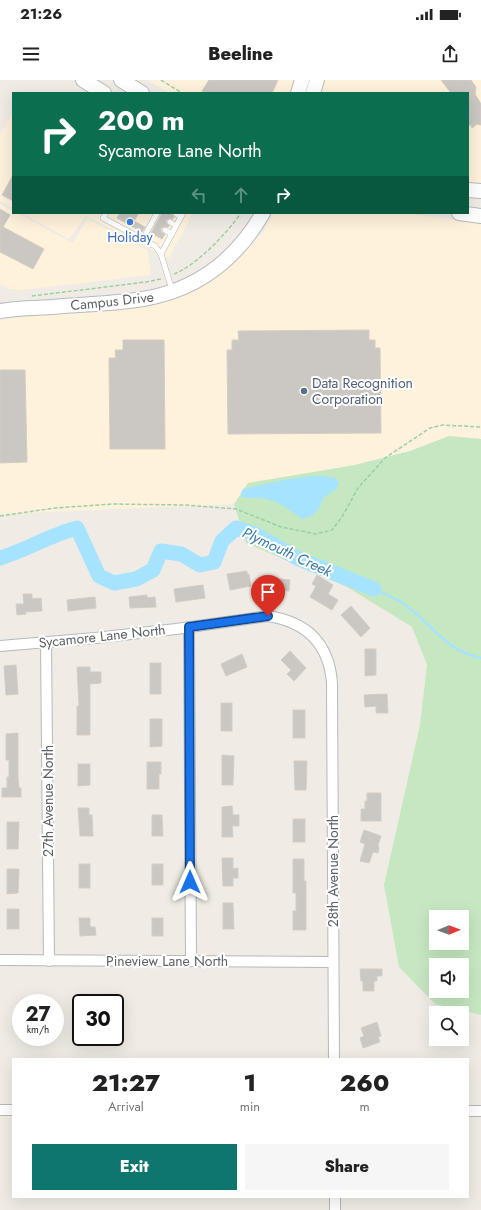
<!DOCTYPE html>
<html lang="en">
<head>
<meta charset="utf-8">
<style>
  :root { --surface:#fff; --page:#f6f6f6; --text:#222; --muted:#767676; --accent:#0f766e }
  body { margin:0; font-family:Jost,sans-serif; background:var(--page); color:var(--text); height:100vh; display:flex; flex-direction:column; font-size:15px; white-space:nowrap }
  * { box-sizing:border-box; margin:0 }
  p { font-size:13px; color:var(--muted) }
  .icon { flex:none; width:22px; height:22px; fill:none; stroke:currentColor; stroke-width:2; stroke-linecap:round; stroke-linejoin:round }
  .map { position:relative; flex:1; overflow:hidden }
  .details { position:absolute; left:12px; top:978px; width:457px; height:140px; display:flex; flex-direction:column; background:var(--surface); border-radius:0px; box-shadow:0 4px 16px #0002 }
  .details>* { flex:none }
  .hud { position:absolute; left:12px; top:12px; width:457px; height:122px; border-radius:0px; box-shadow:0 4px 16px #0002; background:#0b6e4f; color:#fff; overflow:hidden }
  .needle { width:26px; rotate:89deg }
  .controls { position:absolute; left:429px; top:830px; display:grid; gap:8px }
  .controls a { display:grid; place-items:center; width:40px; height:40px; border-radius:0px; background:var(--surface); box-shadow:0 4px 16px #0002; font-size:20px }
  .speed { position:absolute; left:12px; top:914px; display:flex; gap:8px; font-size:20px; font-weight:700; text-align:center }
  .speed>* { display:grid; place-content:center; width:52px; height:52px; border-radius:50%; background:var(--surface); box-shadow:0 4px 16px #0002; line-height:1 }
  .speed small { font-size:10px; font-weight:400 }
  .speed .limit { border:2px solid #111; border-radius:6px; background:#fff; color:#111 }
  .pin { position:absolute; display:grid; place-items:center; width:34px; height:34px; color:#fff; margin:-41px -17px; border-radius:50% 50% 50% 0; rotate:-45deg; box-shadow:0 0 4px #0007 }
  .pin .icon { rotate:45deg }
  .me { position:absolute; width:44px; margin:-22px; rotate:0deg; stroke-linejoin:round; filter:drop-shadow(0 0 3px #0008) }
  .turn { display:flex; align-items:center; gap:14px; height:84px; padding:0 20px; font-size:18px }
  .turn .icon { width:52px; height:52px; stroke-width:2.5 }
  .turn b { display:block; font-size:28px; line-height:34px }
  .lanes { display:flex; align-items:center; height:38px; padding:0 20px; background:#0003; justify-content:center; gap:20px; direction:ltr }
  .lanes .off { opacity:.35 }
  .eta { display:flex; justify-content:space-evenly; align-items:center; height:68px; text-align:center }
  .eta b { font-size:24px; font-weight:800; line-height:28px }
  .button { display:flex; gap:8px; margin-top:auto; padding:8px 20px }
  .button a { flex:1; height:46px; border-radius:0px; background:var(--accent); color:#fff; font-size:16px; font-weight:800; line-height:46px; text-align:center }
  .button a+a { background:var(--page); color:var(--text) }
  .status { display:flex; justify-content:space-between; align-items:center; height:28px; padding:0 20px; background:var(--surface); direction:ltr }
  .status svg { height:11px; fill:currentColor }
  header { display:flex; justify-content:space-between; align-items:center; height:52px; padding:0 20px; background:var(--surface); font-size:18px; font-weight:800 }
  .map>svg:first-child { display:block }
</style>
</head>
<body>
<div class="status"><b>21:26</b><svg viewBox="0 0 49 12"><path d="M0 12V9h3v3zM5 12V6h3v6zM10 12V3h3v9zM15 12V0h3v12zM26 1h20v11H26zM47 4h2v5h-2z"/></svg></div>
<header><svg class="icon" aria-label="menu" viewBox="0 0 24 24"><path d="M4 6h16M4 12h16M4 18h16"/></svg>Beeline<svg class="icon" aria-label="share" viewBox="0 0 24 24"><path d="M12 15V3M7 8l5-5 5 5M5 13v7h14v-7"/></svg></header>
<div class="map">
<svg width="481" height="1130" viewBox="0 0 481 1130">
  <rect width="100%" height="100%" fill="#f0ece5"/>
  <!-- commercial -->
  <g fill="#fff2db">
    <polygon points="147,0 298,0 293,13 169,13"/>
    <polygon points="322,0 481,0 481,104 468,102 468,13 318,13"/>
    <polygon points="13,32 13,128 0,121 0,55"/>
    <polygon points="0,124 13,131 13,133 17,133 73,163 87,139 147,170 151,195 21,210 9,209 0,204"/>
    <polygon points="22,133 193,133 169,178 86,136 69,159"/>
    <polygon points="273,133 402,133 481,143 481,359 449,356 410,371 355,385 248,403 234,424 0,434 0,240 143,222 191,208 224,190 243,175 264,151"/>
  </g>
  <!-- green -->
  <path fill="#c6e8c1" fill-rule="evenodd" d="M449,356L481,359V935L435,924L399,887L384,805L420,645L427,585L412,547L347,507L246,463L234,424L248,403L355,385L410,371ZM436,837H462V863H436ZM436,885H462V911H436Z"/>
  <!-- water -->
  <path fill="#a6e3ff" d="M310,396H324L336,398L339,404L335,410L324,417L318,430L312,436L302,439C291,431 280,422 266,419C258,417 250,419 241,417V413L243,409L283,400Z"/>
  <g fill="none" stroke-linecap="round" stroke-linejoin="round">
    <!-- stream -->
    <path stroke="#a6e3ff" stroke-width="2.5" d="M374,509C383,513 393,517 401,522C431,542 443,570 481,578"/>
    <!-- river -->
    <path stroke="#a6e3ff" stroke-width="15" d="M0,478C27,470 50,455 77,448L99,496L114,503L136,499L153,490L161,471L181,474L200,485L214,482L222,461L236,448L255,454L299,479L374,509"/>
  </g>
  <!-- building -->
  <g fill="#cbc7c2" stroke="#d5cdc3">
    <polygon points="209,0 278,0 272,13 207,13 202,11"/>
    <polygon points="441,0 471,0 476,7 475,14 481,24 481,45 477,44 472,48 471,45 468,45 468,13 451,13"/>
    <polygon points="13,95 13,121 2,115"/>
    <polygon points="0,129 10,135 3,147 44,169 33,189 0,172"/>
    <polygon points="120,133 139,133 134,141 145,147 142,152 117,138"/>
    <polygon points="162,133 171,133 174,137 173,139 170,138 166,140 166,143 169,146 168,147 165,146 161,148 161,152 165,154 162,159 151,153"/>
    <polygon points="369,250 369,260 375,260 375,268 380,268 381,353 228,354 227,270 232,270 232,260 239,260 238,251"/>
    <polygon points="123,260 164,260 165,369 110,369 109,278 116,278 115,270 123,270"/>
    <polygon points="0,290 25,290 27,382 0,383"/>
    <polygon points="247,491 247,494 249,494 251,506 230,510 227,494"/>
    <polygon points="317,495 333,505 328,514 338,520 332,530 310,517 316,506 312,504"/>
    <polygon points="272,498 290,500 289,511 261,509 262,499 271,500"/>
    <polygon points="203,505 205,518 176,522 174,509"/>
    <polygon points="23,514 32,514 32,519 41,518 42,531 25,532 26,534 17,535 16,524 24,524"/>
    <polygon points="147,515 147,518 155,517 156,527 130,528 129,517"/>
    <polygon points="95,517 96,528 68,531 67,520"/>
    <polygon points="351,526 370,548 361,557 341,535"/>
    <polygon points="365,569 376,569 376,595 365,596"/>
    <polygon points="290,571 306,588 294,601 287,594 291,590 281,580"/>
    <polygon points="242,574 247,587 226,596 221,584"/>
    <rect x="150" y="583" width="11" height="31"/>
    <polygon points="16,585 18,614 6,615 4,586"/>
    <polygon points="77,587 90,587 90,592 101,592 101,603 90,604 90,655 77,655 77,626 79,626"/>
    <polygon points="387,614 388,633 376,633 376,626 365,627 364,615"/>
    <rect x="221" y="623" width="11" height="28"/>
    <rect x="293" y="630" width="12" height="28"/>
    <polygon points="150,639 162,639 162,666 150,667"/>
    <polygon points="18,653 18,697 19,708 21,708 21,717 2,717 2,708 7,708 7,697 9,697 9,680 6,680 6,654"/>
    <polygon points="222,675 234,676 233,705 222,705"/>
    <polygon points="294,681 307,681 306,710 295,710"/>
    <polygon points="147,682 161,682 161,694 159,694 159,709 147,709"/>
    <polygon points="78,684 90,684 90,705 78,706"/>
    <polygon points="367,713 381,713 381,741 361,741 361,729 365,729 365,721 367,721"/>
    <polygon points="232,726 233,735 239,735 239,746 232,746 233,757 222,757 222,727"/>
    <polygon points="78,728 89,728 89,735 92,735 93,756 80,756"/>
    <polygon points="152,735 162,735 163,756 152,756"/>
    <rect x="293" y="739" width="12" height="23"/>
    <polygon points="7,742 19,742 18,769 7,769"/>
    <polygon points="364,750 381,756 378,765 379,768 378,773 373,772 369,783 360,781 365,764 360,762"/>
    <polygon points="222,778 233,778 233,789 238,788 238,798 233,798 233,806 223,806"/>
    <polygon points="293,779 304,779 304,801 306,801 306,850 293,850 293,831 296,831 296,813 293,813"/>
    <rect x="79" y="784" width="11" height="24"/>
    <rect x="152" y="784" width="11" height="21"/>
    <polygon points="7,789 19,789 18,813 7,814"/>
    <polygon points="223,823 233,823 234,849 223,849"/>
    <rect x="7" y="829" width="12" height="20"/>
    <polygon points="79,838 90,838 90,847 95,847 96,855 80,856"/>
    <rect x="152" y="838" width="11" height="18"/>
    <polygon points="360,889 382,889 382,896 377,896 377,901 374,901 374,911 363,911 363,901 361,901"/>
    <polygon points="377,942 381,956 378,957 380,962 363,968 360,958 364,956 361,948"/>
  </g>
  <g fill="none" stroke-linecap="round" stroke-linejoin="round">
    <defs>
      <g id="lane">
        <polyline points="106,133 103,138 155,166 161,174 172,210"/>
        <polyline points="175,133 181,137"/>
        <polyline points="170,142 176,146"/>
        <polyline points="165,150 172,154"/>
        <polyline points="143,159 157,133"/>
        <polyline points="161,174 183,133"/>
      </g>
      <g id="street">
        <polyline points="189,547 191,881"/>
        <polyline points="46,562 49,881"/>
        <path d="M0,566L95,558L176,549L268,536C307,542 329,564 332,603L334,979"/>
        <polyline points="0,880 333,882"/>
        <polyline points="0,1030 13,1030"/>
        <polyline points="468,1031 481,1031"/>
        <polyline points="335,1130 335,1117"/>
      </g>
      <g id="secondary">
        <polyline points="83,0 104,13"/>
        <polyline points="121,0 142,13"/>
        <polyline points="298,13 302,0"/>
        <polyline points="313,13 317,0"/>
        <polyline points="468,110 481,111"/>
        <polyline points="459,133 481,136"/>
        <path d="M0,231C16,228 35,228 52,227C81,224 114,224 143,219C197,210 236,180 263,133"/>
      </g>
    </defs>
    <!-- lane casing -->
    <use href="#lane" stroke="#b5b9bc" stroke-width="6"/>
    <!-- street casing -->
    <use href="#street" stroke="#b5b9bc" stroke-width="12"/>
    <!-- secondary casing -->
    <use href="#secondary" stroke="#b6bbbf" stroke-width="16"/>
    <!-- path -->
    <g stroke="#9ccfa3" stroke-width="1.5" stroke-dasharray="4 2" stroke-linecap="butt">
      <polyline points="161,0 182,13"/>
      <path d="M174,194C196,186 228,152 241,133"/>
      <polyline points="32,216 146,202 161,199"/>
      <polyline points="0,436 55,428 113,424 186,425 236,429 281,447 316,454 332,450 342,437 358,408 385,378 430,348 443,345 481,347"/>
    </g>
    <!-- lane -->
    <use href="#lane" stroke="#fff" stroke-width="5"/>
    <!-- street -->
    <use href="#street" stroke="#fff" stroke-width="10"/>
    <!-- secondary -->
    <use href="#secondary" stroke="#fff" stroke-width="14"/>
  </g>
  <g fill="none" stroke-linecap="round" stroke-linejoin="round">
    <defs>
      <polyline id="route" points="190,802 189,547 268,536"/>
    </defs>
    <!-- route casing -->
    <use href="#route" stroke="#114b97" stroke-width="10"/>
    <!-- route -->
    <use href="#route" stroke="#1a73e8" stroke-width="7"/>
  </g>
  <!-- markers -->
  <circle fill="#3f7fe0" stroke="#fff" stroke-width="1.5" cx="130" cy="142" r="4"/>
  <circle fill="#5c6f8a" stroke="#fff" stroke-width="1.5" cx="304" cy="311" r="4"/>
  <g text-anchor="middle" stroke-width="4" stroke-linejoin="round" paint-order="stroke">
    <!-- shop labels -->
    <g font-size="14" fill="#366cbe" stroke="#fff">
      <text x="130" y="162">Holiday</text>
    </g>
    <!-- street labels -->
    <g font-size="14" fill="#5d6266" stroke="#fff">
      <text transform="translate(112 221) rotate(-6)" y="5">Campus Drive</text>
      <text transform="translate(102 556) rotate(-6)" y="5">Sycamore Lane North</text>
      <text transform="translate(48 721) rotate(-90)" y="5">27th Avenue North</text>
      <text transform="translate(333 791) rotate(-90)" y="5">28th Avenue North</text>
      <text x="167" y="886">Pineview Lane North</text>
    </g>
    <!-- service labels -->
    <g font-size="14" fill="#4e5e75" stroke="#fff" text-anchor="start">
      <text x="312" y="308">Data Recognition<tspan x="312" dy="16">Corporation</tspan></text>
    </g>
    <!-- water labels -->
    <g font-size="15" font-style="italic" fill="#387ba4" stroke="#fff">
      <text transform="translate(287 472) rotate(25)" y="5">Plymouth Creek</text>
    </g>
  </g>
</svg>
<div class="controls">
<a><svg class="needle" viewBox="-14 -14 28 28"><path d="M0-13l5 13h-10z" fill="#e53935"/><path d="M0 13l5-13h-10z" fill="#767676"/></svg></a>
<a><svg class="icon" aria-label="sound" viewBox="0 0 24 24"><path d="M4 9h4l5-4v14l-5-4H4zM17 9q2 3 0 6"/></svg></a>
<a><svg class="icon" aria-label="search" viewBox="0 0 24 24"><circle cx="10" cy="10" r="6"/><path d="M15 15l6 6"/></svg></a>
</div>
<div class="speed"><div>27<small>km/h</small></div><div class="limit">30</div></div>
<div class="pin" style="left:268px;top:536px;background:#d93025"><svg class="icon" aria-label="arrive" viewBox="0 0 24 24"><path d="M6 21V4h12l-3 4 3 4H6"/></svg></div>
<svg class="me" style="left:190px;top:802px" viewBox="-20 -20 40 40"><path d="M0-17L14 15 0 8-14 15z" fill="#1a73e8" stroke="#fff" stroke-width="4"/></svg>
<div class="hud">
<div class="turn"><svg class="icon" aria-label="right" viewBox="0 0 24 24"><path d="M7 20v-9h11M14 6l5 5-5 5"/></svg><div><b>200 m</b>Sycamore Lane North</div></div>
<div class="lanes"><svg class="icon off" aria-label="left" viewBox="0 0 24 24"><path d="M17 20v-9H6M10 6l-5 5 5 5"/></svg><svg class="icon off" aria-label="ahead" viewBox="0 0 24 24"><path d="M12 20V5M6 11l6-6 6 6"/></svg><svg class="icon" aria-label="right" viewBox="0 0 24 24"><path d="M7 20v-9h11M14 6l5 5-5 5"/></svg></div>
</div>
<section class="details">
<div class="eta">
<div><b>21:27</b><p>Arrival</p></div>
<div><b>1</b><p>min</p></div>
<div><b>260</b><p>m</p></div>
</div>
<div class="button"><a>Exit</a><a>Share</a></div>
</section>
</div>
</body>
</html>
